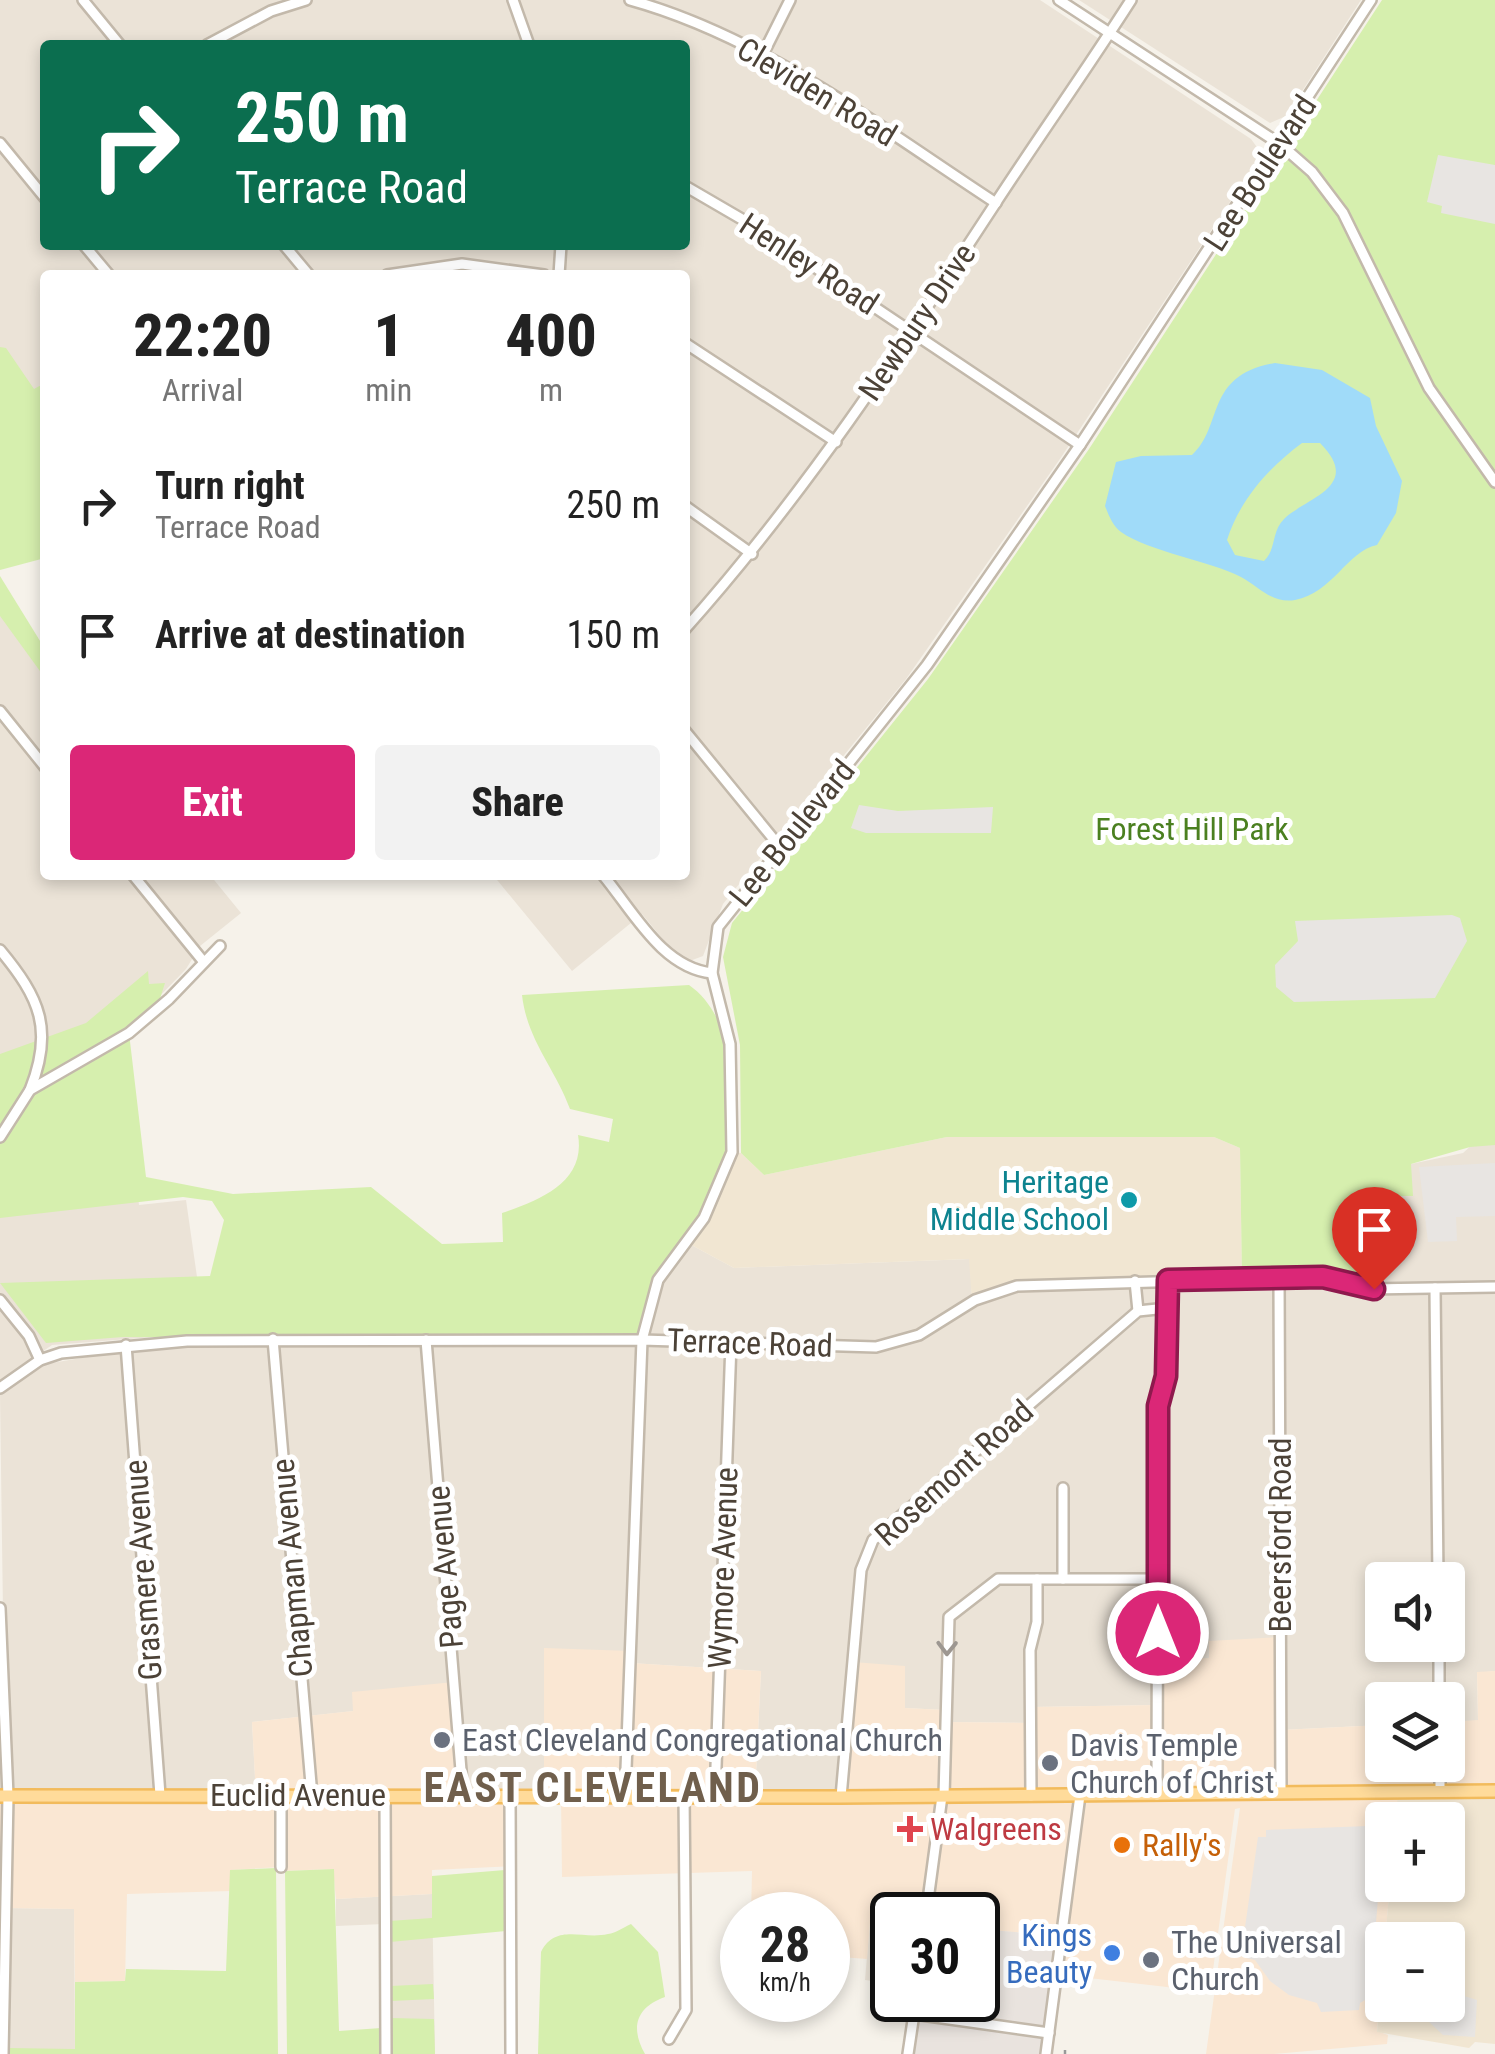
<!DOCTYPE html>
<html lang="en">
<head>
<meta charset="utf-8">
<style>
  :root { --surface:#fff; --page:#f2f2f2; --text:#222; --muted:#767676; --accent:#db2777 }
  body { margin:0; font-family:"Roboto Condensed",sans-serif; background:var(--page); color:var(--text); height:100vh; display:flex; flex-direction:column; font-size:38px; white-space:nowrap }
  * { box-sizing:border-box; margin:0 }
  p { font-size:32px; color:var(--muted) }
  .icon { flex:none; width:55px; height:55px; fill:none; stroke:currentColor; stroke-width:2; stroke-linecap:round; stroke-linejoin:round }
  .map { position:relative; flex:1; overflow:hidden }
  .panel { position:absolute; left:40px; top:270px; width:650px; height:610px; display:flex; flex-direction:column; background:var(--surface); border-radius:10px; box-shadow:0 5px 15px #0003 }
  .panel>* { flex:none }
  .banner { position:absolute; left:40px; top:40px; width:650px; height:210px; border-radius:10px; box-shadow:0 5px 15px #0003; background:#0b6e4f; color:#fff; overflow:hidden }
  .controls { position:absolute; left:1365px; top:1562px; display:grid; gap:20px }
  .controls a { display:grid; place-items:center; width:100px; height:100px; border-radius:10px; background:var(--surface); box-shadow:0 5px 15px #0003; font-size:50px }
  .speed { position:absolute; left:720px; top:1892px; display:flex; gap:20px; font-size:50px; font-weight:700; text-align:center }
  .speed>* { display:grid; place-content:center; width:130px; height:130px; border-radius:50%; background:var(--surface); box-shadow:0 5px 15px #0003; line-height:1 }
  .speed small { font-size:25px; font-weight:400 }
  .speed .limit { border:5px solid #111; border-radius:15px; background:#fff; color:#111 }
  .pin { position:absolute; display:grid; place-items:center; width:85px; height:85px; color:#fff; margin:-102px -42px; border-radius:50% 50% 50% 0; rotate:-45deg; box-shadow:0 0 10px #0007 }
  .pin .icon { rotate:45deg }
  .me { position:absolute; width:110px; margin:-55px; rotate:0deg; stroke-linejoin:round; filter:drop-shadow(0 0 8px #0008) }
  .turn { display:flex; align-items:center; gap:35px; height:210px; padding:0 30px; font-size:45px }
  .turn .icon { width:130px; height:130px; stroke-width:2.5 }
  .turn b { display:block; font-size:70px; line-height:85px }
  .eta { display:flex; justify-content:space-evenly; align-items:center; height:170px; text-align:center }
  .eta b { font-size:60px; font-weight:800; line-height:70px }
  .action { display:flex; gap:20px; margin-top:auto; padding:20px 30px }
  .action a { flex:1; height:115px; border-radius:10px; background:var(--accent); color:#fff; font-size:40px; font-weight:800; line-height:115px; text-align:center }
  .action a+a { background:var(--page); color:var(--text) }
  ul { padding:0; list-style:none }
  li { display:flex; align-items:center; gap:30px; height:130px; padding:0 30px }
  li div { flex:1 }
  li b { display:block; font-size:38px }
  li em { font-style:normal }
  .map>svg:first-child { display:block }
</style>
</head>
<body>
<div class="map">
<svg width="1495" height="2054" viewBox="0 0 1495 2054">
  <rect width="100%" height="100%" fill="#f6f2ea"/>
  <!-- residential -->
  <g fill="#ebe3d7" fill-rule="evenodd">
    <path d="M0,0H1040L1251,139L1259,150L1255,164L1062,456L906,679L723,904L703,956L687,962L679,959L642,914L572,971L493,875H685V275H45V398L0,435ZM45,45H685V245H45Z"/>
    <polygon points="1079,0 1361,0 1286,116 1270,123"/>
    <polygon points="0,610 45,667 45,875 210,875 241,913 200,946 186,969 152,1004 118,1030 139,1205 186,1200 205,1333 52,1345 0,1381"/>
    <path d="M1495,1141V1671L1477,1673L1478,1721L1448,1722V1700H1382V1725L1281,1730L1209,1641V1658L1158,1705L1031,1707L1030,1723L946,1722L945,1710L904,1708L841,1797L755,1796L761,1671L630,1663L544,1649V1795H463L353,1692L354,1711L252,1722L256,1796H0V1687L4,1686L0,1394L46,1364L116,1352L649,1301L684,1241L734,1268L970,1259L972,1301L1017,1286L1323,1277L1374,1289L1370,1219L1392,1196L1411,1164L1463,1153L1475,1142ZM1382,1580H1448V1645H1382Z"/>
    <polygon points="432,1894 435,2054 386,2054 384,1924 336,1926 336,1899"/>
    <polygon points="872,1898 928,1903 926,1915 892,1915 892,1984 865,1980"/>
    <polygon points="5,1908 74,1909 75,2054 0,2053 0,1915 5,1915"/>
  </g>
  <!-- commercial -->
  <g fill="#fae7d3">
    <polygon points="1280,1637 1281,1730 1382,1725 1382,1765 1448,1765 1448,1722 1478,1720 1477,1672 1495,1671 1495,1802 1398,1804 1396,1820 1382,1820 1382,1885 1390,1885 1377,2031 1388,2035 1387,2044 1274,2054 1206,2054 1240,1808 1235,1809 1210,1992 1063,1975 1058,1968 1061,1936 989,1930 992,1910 872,1899 867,1959 828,1956 828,1915 751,1915 752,1871 562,1877 561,1796 544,1795 544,1648 631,1651 631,1663 761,1671 755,1795 840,1797 853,1662 905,1666 905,1708 946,1710 946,1722 1030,1723 1031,1707 1157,1705 1158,1660 1209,1658 1209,1641"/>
    <polygon points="454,1682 463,1795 517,1795 517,1866 432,1870 432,1894 336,1899 333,1869 281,1871 281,1867 231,1870 231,1891 127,1894 125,1981 75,1982 74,1909 5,1908 6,1894 0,1893 0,1796 256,1796 252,1722 353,1711 352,1692"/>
  </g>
  <!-- industrial -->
  <polygon fill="#e9e3de" points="928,1903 992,1910 990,1930 1062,1936 1046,2054 908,2054 916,2000 978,2000 978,1915 926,1915"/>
  <!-- education -->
  <g fill="#f1e6d2">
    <polygon points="1047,1134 1193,1135 1214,1137 1240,1148 1242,1279 1017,1286 972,1302 969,1259 734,1268 684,1241 732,1152 741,1153 764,1175 947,1137"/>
    <polygon points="1495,1791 1495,2044 1475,2042 1469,2048 1377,2032 1382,1971 1382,2005 1448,2005 1448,1940 1385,1940 1390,1885 1448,1885 1448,1820 1396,1820 1398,1792"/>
  </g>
  <!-- green -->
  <g fill="#d6efae">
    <polygon points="1382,0 1495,0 1495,1145 1470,1147 1411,1164 1413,1196 1392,1196 1386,1219 1370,1219 1374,1289 1323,1277 1242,1279 1240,1148 1214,1137 947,1137 764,1175 741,1153 740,1045 723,957 732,923 928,679 1089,449"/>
    <polygon points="0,347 6,348 34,389 45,383 45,558 0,570"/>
    <polygon points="0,576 45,649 45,678 0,616"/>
    <path d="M148,971L149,984L165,983L159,1002L129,1033L146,1177L233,1194L371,1187L442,1244L503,1242L502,1213C540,1200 586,1182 578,1135L609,1142L613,1119L570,1109C555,1068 527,1040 522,995L689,985C743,1022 745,1135 719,1191C708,1216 684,1236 670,1260C656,1283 651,1315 642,1340L123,1337L46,1343L0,1283L210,1276L224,1220L212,1201L183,1197L0,1218V1054L86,1023Z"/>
    <polygon points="276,1868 278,2054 9,2054 9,2048 75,2049 75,1982 125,1981 126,1969 226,1971 230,1870"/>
    <polygon points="334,1869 339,2031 381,2028 380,2054 287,2054 285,1871"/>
    <polygon points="505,1870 506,1931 390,1942 389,1921 432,1918 432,1876"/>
    <path d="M631,1924L658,1952L665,1997C636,2007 630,2028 645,2054H538L541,1952C556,1923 582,1940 608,1934C616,1933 624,1927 631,1924Z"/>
    <polygon points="433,1984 434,1999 391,2001 390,1986"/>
    <polygon points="391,2018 434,2019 435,2054 391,2054"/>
  </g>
  <!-- parking -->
  <g fill="#e8e5e2">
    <polygon points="1438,155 1495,165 1495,224 1441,213 1442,206 1427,202"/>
    <polygon points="859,805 898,811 993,807 991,833 866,833 851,828"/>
    <polygon points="1452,915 1460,918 1467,941 1435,998 1294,1002 1276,987 1275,965 1298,941 1295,921"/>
    <polygon points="1495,1163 1495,1216 1456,1217 1457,1241 1428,1242 1419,1167"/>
    <polygon points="1368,1826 1377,1834 1378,1898 1370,1997 1360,2003 1359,2010 1321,2012 1317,2003 1289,1995 1270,1981 1255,1960 1246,1958 1243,1941 1258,1837 1266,1837 1266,1830"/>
    <polygon points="1451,1992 1477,2000 1475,2037 1443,2035 1427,2020 1424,2005 1448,2005"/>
  </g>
  <!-- water -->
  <path fill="#a0dbf9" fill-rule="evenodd" d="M1275,363L1322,370L1370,398L1376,426L1402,481L1396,513L1377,545C1347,551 1333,593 1295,600C1272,604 1258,586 1241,577C1210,561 1150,552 1121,532C1113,526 1109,516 1105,506L1116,462L1141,456L1192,455C1224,426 1204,375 1275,363ZM1302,443H1320C1364,487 1305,498 1284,519C1271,532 1277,548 1264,561L1235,555L1227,540C1240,500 1267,469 1302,443Z"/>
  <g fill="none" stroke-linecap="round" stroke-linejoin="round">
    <defs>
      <g id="minor">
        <polyline points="83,0 120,45"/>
        <polyline points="513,0 529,45"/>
        <path d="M630,0C764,37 881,128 996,203"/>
        <polyline points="1059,0 1280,144 1312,172 1343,213 1429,388 1495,482"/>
        <polyline points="207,45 271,11 306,0"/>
        <polyline points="763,54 790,0"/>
        <polyline points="0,143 45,198"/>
        <polyline points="685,186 752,225 1080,445"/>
        <polyline points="84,245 109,275"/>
        <polyline points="284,245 309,275"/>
        <polyline points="387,275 462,264 544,275"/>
        <polyline points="559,275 561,245"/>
        <polyline points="685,343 836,442"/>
        <polyline points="685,506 752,554"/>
        <path d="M685,629C803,497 899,351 995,204C1040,135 1087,69 1131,0"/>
        <polyline points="0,711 45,767"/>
        <polyline points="685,731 780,847"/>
        <polyline points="133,875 203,961"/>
        <path d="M603,875C633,911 662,968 712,973"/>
        <path d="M0,950C40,998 54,1030 30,1090"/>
        <polyline points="0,1137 30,1090 129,1033 169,999 220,946"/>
        <polyline points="1279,1278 1281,1792"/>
        <polyline points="1135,1281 1138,1311"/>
        <polyline points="1435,1288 1438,1580"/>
        <polyline points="0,1300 29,1336 40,1360"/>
        <polyline points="273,1339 312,1796"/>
        <polyline points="426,1340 463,1795"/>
        <polyline points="126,1345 160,1795"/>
        <polyline points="0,1388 40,1360 61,1353 187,1341 642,1340 876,1347 919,1335 975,1300 1017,1286 1323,1277 1368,1289 1495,1287"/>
        <polyline points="1063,1488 1063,1579"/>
        <polyline points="0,1608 8,1796 3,2054"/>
        <polyline points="1439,1645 1439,1700"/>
        <polyline points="1440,1765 1440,1791"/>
        <polyline points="385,1795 386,2054"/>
        <polyline points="510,1795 511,2054"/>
        <polyline points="715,1795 731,1342"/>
        <polyline points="1157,1795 1158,1406 1166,1376 1168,1280"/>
        <polyline points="625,1796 642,1340 658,1280 704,1218 732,1152 730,1044 712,973 718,927 927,665 1080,445 1371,0"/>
        <polyline points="944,1796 949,1617 998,1579 1158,1579"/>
        <polyline points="1031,1796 1030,1650 1037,1622 1037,1579"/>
        <polyline points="281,1797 281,1867"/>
        <polyline points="841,1797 861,1570 873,1540 1138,1311 1167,1308"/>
        <polyline points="926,1915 942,1796"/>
        <polyline points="914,2014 1049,2033"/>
        <polyline points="669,2039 686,2010 684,1795"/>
        <polyline points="908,2054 916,2000"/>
        <polyline points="1046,2054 1080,1795"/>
      </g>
      <polyline id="major" points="0,1796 841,1797 1495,1791"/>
    </defs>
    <!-- minor casing -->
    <use href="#minor" stroke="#c3b9ab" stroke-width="14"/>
    <!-- major casing -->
    <use href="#major" stroke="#f2bb5c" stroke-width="16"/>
    <!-- minor -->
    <use href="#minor" stroke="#fff" stroke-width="9"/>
    <!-- major -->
    <use href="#major" stroke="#ffdb9a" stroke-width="11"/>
    <!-- rail -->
    <polyline stroke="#999" stroke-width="2.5" stroke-dasharray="12 12" stroke-linecap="butt" points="1065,2050 1065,2054"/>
  </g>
  <!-- one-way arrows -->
  <defs><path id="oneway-chevron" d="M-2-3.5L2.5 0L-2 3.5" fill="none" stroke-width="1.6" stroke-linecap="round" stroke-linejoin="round" transform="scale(2.5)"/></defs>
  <use stroke="#9d9791" href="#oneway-chevron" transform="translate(947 1648) rotate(91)"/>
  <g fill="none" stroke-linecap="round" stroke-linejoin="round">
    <defs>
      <polyline id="route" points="1158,1633 1158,1406 1166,1376 1168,1280 1323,1277 1374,1289"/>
    </defs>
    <!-- route casing -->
    <use href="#route" stroke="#8e194d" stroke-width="25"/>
    <!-- route -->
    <use href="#route" stroke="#db2777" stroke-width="18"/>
  </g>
  <!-- markers -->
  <circle fill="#0f9aa8" stroke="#fff" stroke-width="4" cx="1129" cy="1200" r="10"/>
  <g fill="#6b7280" stroke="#fff" stroke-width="4">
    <circle cx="442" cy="1740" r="10"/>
    <circle cx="1050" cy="1763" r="10"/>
    <circle cx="1151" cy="1960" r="10"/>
  </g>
  <path fill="#e0444e" stroke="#fff" stroke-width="4" d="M905 1814h10v10h10v10h-10v10h-10v-10h-10v-10h10z"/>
  <circle fill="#e8710a" stroke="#fff" stroke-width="4" cx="1122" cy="1845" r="10"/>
  <circle fill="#3f7fe0" stroke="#fff" stroke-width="4" cx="1112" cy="1953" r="10"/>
  <g text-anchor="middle" stroke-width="10" stroke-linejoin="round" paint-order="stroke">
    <!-- street labels -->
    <g font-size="32" fill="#4c4237" stroke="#fff">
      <text transform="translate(817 92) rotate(31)" y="11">Cleviden Road</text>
      <text transform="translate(1260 173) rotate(-57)" y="11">Lee Boulevard</text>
      <text transform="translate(809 264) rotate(33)" y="11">Henley Road</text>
      <text transform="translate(917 322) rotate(-56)" y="11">Newbury Drive</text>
      <text transform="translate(792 833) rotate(-51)" y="11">Lee Boulevard</text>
      <text transform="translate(750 1343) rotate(2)" y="11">Terrace Road</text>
      <text transform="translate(954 1473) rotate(-42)" y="11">Rosemont Road</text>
      <text transform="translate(1280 1535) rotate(-90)" y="11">Beersford Road</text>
      <text transform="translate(445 1567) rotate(-95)" y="11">Page Avenue</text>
      <text transform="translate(292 1568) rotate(-95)" y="11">Chapman Avenue</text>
      <text transform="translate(723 1568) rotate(-88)" y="11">Wymore Avenue</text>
      <text transform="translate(143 1570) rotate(-94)" y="11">Grasmere Avenue</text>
      <text x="298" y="1806">Euclid Avenue</text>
    </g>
    <!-- park labels -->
    <g font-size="32" fill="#4b8020" stroke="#fff">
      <text x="1192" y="840">Forest Hill Park</text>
    </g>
    <!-- culture labels -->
    <g font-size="32" fill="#0d838f" stroke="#fff" text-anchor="end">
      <text x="1109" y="1193">Heritage<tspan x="1109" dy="37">Middle School</tspan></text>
    </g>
    <!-- worship labels -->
    <g font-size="32" fill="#5b616d" stroke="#fff" text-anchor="start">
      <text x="462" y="1751">East Cleveland Congregational Church</text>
      <text x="1070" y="1756">Davis Temple<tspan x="1070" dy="37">Church of Christ</tspan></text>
      <text x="1171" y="1953">The Universal<tspan x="1171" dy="37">Church</tspan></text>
    </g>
    <!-- health labels -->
    <g font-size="32" fill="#be3a42" stroke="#fff" text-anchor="start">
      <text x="930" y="1840">Walgreens</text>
    </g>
    <!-- food labels -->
    <g font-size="32" fill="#c56008" stroke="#fff" text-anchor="start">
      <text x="1142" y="1856">Rally's</text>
    </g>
    <!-- shop labels -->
    <g font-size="32" fill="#366cbe" stroke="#fff" text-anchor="end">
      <text x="1092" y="1946">Kings<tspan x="1092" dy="37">Beauty</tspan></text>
    </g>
    <!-- district labels -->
    <g font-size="42" font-weight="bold" letter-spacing="2.5" fill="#705f4c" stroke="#fff">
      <text x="593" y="1802">EAST CLEVELAND</text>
    </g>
  </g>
</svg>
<div class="controls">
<a><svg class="icon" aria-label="sound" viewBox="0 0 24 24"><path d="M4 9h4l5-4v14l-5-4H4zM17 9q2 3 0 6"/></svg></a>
<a><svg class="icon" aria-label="layers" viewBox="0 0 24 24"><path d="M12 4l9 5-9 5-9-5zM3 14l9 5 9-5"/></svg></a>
<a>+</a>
<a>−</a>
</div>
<div class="speed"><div>28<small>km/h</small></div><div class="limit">30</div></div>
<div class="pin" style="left:1374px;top:1289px;background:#d93025"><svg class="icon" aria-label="arrive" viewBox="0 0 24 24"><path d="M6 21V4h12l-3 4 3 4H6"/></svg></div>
<svg class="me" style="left:1158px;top:1633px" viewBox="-20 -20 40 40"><circle r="17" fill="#db2777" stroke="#fff" stroke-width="3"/><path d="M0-11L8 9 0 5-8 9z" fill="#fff"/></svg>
<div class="banner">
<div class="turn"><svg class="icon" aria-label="right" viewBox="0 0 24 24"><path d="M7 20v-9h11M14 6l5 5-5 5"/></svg><div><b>250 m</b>Terrace Road</div></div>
</div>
<section class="panel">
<div class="eta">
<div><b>22:20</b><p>Arrival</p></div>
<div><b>1</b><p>min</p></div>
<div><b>400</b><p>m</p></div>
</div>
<ul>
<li><svg class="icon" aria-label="right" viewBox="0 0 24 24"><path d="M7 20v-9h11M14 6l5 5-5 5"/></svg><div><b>Turn right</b><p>Terrace Road</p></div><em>250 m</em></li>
<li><svg class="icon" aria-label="arrive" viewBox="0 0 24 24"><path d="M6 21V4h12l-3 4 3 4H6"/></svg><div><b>Arrive at destination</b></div><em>150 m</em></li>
</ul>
<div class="action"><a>Exit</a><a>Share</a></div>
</section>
</div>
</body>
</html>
